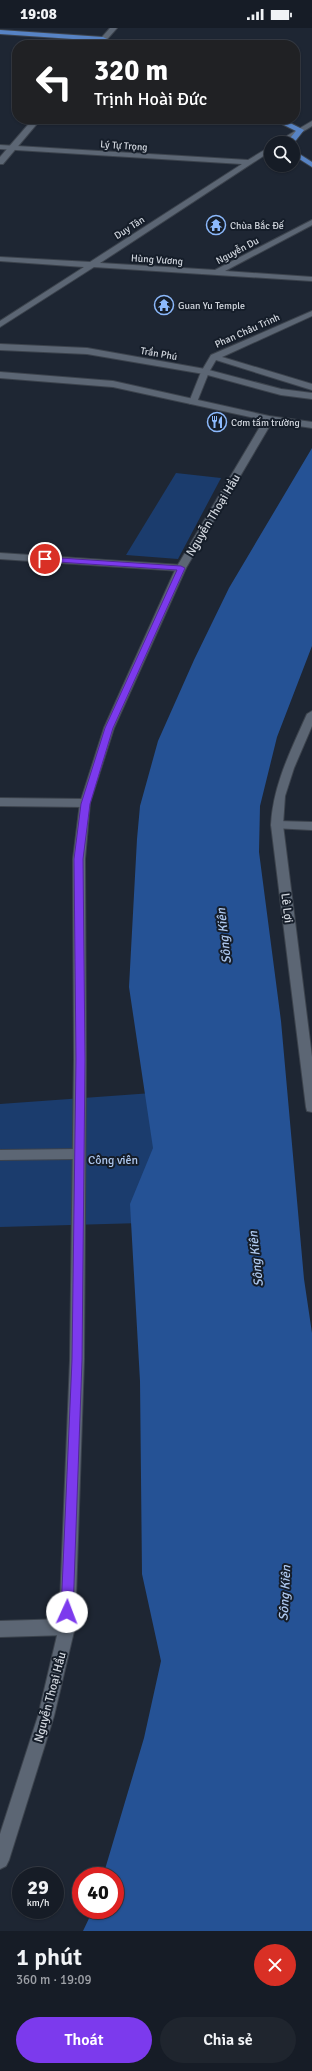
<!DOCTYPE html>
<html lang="vi">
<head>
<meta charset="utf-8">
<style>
  :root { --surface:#161c26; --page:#1f252e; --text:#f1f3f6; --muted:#9ea1a7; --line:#353a43; --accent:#7c3aed }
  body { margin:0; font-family:Signika,sans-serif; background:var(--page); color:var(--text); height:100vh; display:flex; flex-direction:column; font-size:15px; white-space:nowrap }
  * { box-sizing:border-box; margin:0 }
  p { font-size:13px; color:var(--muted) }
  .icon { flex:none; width:22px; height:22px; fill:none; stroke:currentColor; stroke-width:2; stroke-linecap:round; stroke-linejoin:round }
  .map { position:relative; height:1903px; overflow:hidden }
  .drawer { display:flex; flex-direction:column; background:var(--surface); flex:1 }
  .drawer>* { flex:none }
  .top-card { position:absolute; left:12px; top:12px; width:288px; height:84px; border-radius:16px; box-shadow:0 1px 3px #0004,0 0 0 1px var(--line); background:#202124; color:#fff; overflow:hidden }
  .buttons { position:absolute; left:264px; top:108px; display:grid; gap:8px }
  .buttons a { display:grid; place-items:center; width:36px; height:36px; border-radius:50%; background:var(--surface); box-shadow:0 1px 3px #0004,0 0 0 1px var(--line); font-size:20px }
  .speed { position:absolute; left:12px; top:1839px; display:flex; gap:8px; font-size:20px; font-weight:700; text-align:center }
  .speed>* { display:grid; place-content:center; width:52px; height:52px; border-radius:50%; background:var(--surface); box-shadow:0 1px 3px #0004,0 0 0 1px var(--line); line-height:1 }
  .speed small { font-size:10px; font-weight:400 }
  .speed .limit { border:6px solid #d22; background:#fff; color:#111 }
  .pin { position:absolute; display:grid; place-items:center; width:34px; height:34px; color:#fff; margin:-17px; border:2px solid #fff; border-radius:50%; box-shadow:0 1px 4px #0007 }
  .me { position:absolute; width:44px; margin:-22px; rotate:2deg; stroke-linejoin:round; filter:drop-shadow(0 0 3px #0008) }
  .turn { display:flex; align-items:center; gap:14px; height:84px; padding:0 16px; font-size:18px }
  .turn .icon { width:52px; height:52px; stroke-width:2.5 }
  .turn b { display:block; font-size:28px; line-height:34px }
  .round { display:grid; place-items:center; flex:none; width:42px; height:42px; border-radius:21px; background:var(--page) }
  .summary { display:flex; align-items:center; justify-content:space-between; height:68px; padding:0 16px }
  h1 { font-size:24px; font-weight:600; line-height:30px }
  .primary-button { display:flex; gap:8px; margin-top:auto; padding:8px 16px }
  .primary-button a { flex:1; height:46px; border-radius:24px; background:var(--accent); color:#fff; font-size:16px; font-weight:600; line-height:46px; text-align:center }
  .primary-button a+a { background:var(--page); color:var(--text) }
  .status { display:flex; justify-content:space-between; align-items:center; height:28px; padding:0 20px; background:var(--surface); direction:ltr }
  .status svg { height:11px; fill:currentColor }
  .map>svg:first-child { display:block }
</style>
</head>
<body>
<div class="status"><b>19:08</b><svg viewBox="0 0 49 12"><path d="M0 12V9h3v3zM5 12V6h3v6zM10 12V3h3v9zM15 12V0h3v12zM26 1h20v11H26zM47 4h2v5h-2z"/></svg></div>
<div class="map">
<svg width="312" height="1903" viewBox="0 0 312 1903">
  <rect width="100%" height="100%" fill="#1e2633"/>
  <!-- green -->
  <g fill="#1b3c6d">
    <polygon points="176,445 221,450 178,531 126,527"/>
    <polygon points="180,1063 177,1194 0,1199 0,1076"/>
  </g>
  <!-- water -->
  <polygon fill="#255295" points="312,420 312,618 277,709 260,778 259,824 281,993 304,1251 312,1305 312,1903 83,1903 93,1882 115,1882 115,1848 103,1848 144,1710 161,1633 142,1546 140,1353 130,1176 153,1120 129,959 137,811 140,778 158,713 194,632 229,560"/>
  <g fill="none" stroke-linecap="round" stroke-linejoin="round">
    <defs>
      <g id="street">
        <polygon points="312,93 312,98 284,115 275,115"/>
        <polygon points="0,117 248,132 271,118 271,123 100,235 215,242 312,192 312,197 225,243 312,249 312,253 94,239 0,299 0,293 84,239 0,233 0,229 90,234 242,136 0,121"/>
        <polygon points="312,283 312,288 222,329 312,356 312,362 216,332 209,344 197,374 196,376 190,376 189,374 201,344 211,327"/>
        <polygon points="0,525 181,537 186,540 181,543 0,531"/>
        <polygon points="0,770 85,771 90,775 85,779 0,778"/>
        <polygon points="277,793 312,794 312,802 273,800 271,797 273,794"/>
        <polygon points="78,1121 83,1122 85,1126 83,1130 78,1131 0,1132 0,1122"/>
        <polygon points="67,1591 73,1594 75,1599 73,1604 67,1607 0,1609 0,1593"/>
      </g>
      <g id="secondary">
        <polygon points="110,0 117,0 102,17 95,17"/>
        <polygon points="33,91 41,91 3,136 0,136 0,129"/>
        <polygon points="0,316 87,320 205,341 281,361 312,365 312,371 281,367 204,346 87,326 0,322"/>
        <polygon points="0,344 113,353 269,388 312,394 312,400 272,394 186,540 114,700 90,775 85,831 86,1031 84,1332 75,1599 54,1688 9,1832 6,1838 0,1841 0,1806 38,1688 59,1599 70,1332 74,1031 73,831 80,775 104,700 176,540 264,392 113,359 0,350"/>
        <path d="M312,683V698L294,740L285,768L283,797L312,1029V1084L307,1083L306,1079L271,797C273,757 291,722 307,686Z"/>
      </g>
      <g id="primary">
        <polygon points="0,2 103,9 119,17 111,17 102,13 0,6"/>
        <polygon points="272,91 282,91 304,102 293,116 286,115 296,103"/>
        <polygon points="293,122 312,134 312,139 293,127"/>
      </g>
    </defs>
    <!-- street casing -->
    <use href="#street" stroke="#3c434d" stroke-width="2"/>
    <!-- secondary casing -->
    <use href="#secondary" stroke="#3c434d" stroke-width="2"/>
    <!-- primary casing -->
    <use href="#primary" stroke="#3c434d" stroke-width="2"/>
    <!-- street -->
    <use href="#street" fill="#5c6674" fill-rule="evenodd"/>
    <!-- secondary -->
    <use href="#secondary" fill="#5c6674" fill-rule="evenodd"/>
    <!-- primary -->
    <use href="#primary" fill="#5783c4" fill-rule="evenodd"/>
  </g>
  <!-- route -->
  <polygon fill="#7c3aed" stroke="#51269a" points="45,529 181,538 185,540 113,700 90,776 83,831 85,1031 82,1332 73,1584 71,1588 67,1589 63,1588 61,1584 72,1332 76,1031 74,831 81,776 105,700 177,542 43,533 43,530"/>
  <!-- icons -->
  <defs>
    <symbol id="temple-ring" viewBox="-11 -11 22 22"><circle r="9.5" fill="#151d29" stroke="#8cb9fc" stroke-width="1.5"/><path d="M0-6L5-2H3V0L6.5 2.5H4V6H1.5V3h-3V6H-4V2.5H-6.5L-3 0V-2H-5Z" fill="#8cb9fc"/></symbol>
    <symbol id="restaurant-ring" viewBox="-11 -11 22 22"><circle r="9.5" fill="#151d29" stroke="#8cb9fc" stroke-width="1.5"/><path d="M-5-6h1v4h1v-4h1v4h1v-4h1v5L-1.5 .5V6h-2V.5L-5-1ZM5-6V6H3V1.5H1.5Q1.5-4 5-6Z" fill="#8cb9fc"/></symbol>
  </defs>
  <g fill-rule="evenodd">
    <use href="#temple-ring" x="205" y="186" width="22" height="22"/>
    <use href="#temple-ring" x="153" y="266" width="22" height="22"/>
    <use href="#restaurant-ring" x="206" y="383" width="22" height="22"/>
  </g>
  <g text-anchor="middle" stroke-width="4" stroke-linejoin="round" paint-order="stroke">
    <!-- far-street labels -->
    <g font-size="10" fill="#d1d6de" stroke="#151d29">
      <text transform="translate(124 117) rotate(4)" y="4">Lý Tự Trọng</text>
      <text transform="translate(129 199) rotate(-33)" y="4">Duy Tân</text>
      <text transform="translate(237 222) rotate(-28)" y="4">Nguyễn Du</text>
      <text transform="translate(157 231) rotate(4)" y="4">Hùng Vương</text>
      <text transform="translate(247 302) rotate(-24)" y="4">Phan Châu Trinh</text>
      <text transform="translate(159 325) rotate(10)" y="4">Trần Phú</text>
    </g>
    <!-- far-poi labels -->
    <g font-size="10" fill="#d1d6de" stroke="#151d29" text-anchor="start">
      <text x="230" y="201">Chùa Bắc Đế</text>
      <text x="178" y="281">Guan Yu Temple</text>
      <text x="231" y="398">Cơm tấm trường</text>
    </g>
    <!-- street labels -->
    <g font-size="12" fill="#d1d6de" stroke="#151d29">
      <text transform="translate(213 487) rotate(-59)" y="4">Nguyễn Thoại Hầu</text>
      <text transform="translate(287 880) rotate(83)" y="4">Lê Lợi</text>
      <text transform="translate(50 1669) rotate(-75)" y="4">Nguyễn Thoại Hầu</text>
    </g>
    <!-- park labels -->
    <g font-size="12" fill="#aec7ed" stroke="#151d29">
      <text x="113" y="1136">Công viên</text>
    </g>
    <!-- water labels -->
    <g font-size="13" font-style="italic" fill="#aec8ee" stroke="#151d29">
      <text transform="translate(223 908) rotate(-96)" y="5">Sông Kiên</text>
      <text transform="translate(255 1231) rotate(-96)" y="5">Sông Kiên</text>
      <text transform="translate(284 1565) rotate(-87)" y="5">Sông Kiên</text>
    </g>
  </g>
</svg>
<div class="buttons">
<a><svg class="icon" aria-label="search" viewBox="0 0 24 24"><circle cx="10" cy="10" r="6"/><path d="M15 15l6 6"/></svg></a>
</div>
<div class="speed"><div>29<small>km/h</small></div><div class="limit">40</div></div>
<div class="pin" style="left:45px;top:531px;background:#d93025"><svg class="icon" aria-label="arrive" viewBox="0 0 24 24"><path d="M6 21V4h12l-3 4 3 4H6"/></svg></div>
<svg class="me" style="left:67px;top:1584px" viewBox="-20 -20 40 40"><circle r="19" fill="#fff"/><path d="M0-13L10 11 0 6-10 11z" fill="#7c3aed"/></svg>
<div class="top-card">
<div class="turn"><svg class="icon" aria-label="left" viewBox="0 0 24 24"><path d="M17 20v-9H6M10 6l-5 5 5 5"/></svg><div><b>320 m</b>Trịnh Hoài Đức</div></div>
</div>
</div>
<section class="drawer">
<div class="summary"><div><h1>1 phút</h1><p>360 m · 19:09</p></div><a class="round" style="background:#d93025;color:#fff"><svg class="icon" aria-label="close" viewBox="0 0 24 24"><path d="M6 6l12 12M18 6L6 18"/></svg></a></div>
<div class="primary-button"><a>Thoát</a><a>Chia sẻ</a></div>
</section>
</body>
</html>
